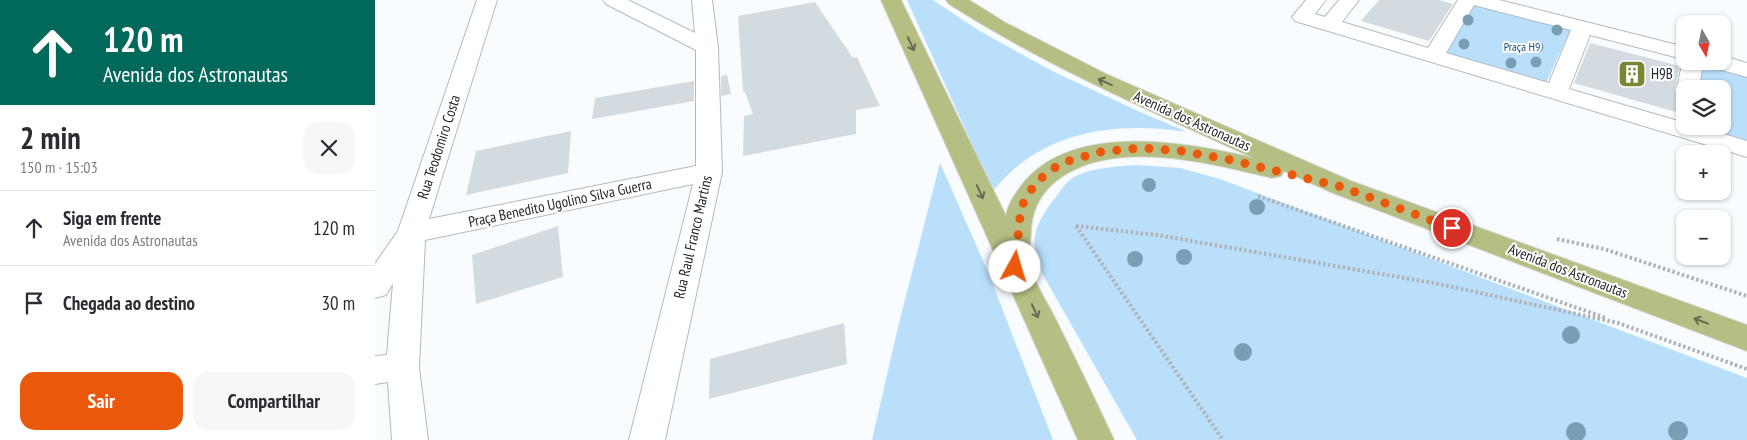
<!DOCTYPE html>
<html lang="pt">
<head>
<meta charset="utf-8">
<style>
  :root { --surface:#fff; --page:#f7f7f7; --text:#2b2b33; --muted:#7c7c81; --line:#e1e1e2; --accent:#ea580c }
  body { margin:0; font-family:"PT Sans Narrow",sans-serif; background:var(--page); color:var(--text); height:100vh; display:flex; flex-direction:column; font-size:19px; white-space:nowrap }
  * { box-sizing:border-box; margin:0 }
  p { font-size:16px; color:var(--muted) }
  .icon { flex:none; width:28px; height:28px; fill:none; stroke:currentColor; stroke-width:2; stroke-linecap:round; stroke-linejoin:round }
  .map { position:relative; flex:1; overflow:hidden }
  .panel { display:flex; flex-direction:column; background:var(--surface); width:375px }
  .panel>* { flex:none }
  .banner { background:#00695c; color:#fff; overflow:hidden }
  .needle { width:32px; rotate:171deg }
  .tools { position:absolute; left:1301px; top:15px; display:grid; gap:10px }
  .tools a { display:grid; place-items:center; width:55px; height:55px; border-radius:10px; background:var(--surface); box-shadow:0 1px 4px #0004; font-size:25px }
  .pin { position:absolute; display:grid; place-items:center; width:42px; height:42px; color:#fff; margin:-21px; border:2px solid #fff; border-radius:50%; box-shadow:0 1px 5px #0007 }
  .me { position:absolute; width:55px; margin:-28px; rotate:6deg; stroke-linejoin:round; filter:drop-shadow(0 0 4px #0008) }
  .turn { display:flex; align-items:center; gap:18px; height:105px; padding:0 20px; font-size:22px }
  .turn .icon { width:65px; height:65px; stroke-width:2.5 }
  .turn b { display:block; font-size:35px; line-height:42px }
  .round { display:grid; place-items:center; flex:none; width:52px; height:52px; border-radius:15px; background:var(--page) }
  .head { display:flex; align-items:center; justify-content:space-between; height:85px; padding:0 20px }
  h1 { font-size:30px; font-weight:800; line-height:38px }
  .action { display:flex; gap:10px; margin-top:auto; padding:10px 20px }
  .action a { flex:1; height:58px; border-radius:15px; background:var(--accent); color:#fff; font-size:20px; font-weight:800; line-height:58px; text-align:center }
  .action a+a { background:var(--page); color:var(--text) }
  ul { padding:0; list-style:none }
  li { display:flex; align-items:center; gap:15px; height:75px; padding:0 20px; border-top:1px solid var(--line) }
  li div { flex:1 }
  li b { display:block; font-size:19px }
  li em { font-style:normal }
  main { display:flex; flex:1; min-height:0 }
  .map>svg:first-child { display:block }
</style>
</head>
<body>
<main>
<section class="panel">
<div class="banner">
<div class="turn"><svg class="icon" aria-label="ahead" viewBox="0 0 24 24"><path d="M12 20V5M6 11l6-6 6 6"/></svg><div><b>120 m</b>Avenida dos Astronautas</div></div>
</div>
<div class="head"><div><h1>2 min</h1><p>150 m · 15:03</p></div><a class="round"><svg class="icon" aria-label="close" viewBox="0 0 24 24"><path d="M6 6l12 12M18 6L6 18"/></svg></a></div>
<ul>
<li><svg class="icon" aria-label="ahead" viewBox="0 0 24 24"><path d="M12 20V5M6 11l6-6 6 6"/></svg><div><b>Siga em frente</b><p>Avenida dos Astronautas</p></div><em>120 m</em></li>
<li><svg class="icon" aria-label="arrive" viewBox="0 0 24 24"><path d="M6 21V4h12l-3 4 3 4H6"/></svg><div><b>Chegada ao destino</b></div><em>30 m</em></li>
</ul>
<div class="action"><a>Sair</a><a>Compartilhar</a></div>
</section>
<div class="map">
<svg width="1372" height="440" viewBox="0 0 1372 440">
  <rect width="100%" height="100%" fill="#f8fcff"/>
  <!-- green -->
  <g fill="#b9dffb" fill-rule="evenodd">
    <path d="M532,0H558L603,30L677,71L763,111L812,132C739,121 666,131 618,191Z"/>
    <polygon points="1092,0 1198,24 1168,90 1051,55"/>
    <path d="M1316,61H1345L1372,69V151L1299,129ZM1310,89H1348V126H1310Z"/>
    <polygon points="565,163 613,272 678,440 497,440 523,327"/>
    <path d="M763,165L805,168L845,179L1372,378V440H762L668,275C653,240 659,225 681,197C685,192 690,183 696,179C712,168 744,166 763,165Z"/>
  </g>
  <!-- building -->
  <g fill="#d4dbe0">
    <polygon points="1004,0 1064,0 1078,4 1054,41 986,21"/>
    <polygon points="440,2 478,58 482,57 505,106 481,110 481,134 368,156 369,116 378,114 370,92 368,92 363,16"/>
    <polygon points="1215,43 1305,66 1300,89 1305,96 1301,112 1199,83"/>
    <polygon points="352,75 356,94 346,96 346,76"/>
    <polygon points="319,81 319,101 217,119 220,98"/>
    <polygon points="196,131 193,173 91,195 101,151"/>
    <polygon points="183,226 188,277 101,304 97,255"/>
    <polygon points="469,323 472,364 334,399 335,359"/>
  </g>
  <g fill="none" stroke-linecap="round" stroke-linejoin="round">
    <defs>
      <g id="minor">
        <polygon points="102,0 122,0 54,219 321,166 321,50 231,4 228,0 253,0 320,33 317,0 337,0 343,47 347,172 290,440 254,440 318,184 50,240 44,367 53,440 17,440 13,382 0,384 0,356 12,355 18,283 11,295 0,298 0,264 23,231"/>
        <path d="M931,0H951L940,14L950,17L964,0H984L967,22L1053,48L1083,0H1124L1310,47V61H1328L1324,89H1310V95L1305,94L1302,89L1308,59L1215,35L1194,89L1310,123V126H1322L1372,141V157L920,21L917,17ZM1099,5L1196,30L1174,83L1071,53Z"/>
        <polygon points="1348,56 1372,63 1372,77 1332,66 1329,61 1348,61"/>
      </g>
      <path id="major" d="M506,0H526L631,216C633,204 639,196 646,186C695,121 810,142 879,158C775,111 671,66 574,4L571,0H594L631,23L731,74L976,181L1372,325V351L958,193L909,171L906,176L897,178C835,163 744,139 688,176C668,189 658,206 656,229C656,240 652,256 655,267C659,282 672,302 680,318C700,358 720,399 739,440H703Z"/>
    </defs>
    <!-- minor casing -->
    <use href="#minor" stroke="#b3babe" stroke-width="2"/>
    <!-- major casing -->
    <use href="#major" stroke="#d8d8d8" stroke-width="2"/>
    <!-- path -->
    <g stroke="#afb3b5" stroke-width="4" stroke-dasharray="2.5 2.5" stroke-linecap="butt">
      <polyline points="883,196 1231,318"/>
      <polyline points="701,226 782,235 1064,284 1243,323 1372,369"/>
      <polyline points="701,226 848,440"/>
      <polyline points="1182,239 1229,249 1372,296"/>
    </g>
    <!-- minor -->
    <use href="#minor" fill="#fff" fill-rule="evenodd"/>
    <!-- major -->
    <use href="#major" fill="#b6bf83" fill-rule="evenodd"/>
  </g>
  <!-- trees -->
  <g fill="#7a9eb4">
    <circle cx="1093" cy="20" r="5.5"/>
    <circle cx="1182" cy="30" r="5.5"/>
    <circle cx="1089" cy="44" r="5.5"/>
    <circle cx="1163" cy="47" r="5.5"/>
    <circle cx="1161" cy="62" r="5.5"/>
    <circle cx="1136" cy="63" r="5.5"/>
    <circle cx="774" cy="185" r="7"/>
    <circle cx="882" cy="207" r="8"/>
    <circle cx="809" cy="257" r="8"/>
    <circle cx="760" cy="259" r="8"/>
    <circle cx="1196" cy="335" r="9"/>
    <circle cx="868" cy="352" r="9"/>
    <circle cx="1303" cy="431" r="10"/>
    <circle cx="1201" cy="432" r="10"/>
  </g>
  <!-- one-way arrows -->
  <defs><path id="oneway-shaft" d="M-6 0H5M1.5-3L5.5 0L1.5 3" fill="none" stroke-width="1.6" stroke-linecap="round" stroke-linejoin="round" transform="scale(1.25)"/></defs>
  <g stroke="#666b51">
    <use href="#oneway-shaft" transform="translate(536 44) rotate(65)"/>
    <use href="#oneway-shaft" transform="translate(730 82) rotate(-156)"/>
    <use href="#oneway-shaft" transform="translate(605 192) rotate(65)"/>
    <use href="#oneway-shaft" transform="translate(660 311) rotate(65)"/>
    <use href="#oneway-shaft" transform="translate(1326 321) rotate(-159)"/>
  </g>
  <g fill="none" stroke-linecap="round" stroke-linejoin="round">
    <!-- route -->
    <polyline stroke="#ea580c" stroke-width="9" stroke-dasharray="0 16.2" points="640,267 646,207 661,182 686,163 725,152 766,148 806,151 856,160 967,187 1077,228"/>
  </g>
  <!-- icons -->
  <defs>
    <symbol id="building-square" viewBox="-11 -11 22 22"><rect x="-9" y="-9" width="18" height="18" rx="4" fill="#798634" stroke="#fff"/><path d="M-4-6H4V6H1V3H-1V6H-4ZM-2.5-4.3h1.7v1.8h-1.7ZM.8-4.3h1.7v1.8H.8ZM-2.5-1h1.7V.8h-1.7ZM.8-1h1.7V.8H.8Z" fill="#fff"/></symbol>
  </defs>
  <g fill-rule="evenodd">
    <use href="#building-square" x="1241" y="58" width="32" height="32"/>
  </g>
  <g text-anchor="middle" stroke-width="4" stroke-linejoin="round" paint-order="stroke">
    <!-- far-park labels -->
    <g font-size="12" fill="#135176" stroke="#fff">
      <text x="1147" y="51">Praça H9</text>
    </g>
    <!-- poi labels -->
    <g font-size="15" fill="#242728" stroke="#fff" text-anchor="start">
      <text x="1276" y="79">H9B</text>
    </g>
    <!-- street labels -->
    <g font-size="15" fill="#242728" stroke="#fff">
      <text transform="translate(817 121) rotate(24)" y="5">Avenida dos Astronautas</text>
      <text transform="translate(64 147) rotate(-72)" y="5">Rua Teodomiro Costa</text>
      <text transform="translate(185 203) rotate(-12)" y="5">Praça Benedito Ugolino Silva Guerra</text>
      <text transform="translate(318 237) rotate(-77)" y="5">Rua Raul Franco Martins</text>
      <text transform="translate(1193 271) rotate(21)" y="5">Avenida dos Astronautas</text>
    </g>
  </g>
</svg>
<div class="tools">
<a><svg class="needle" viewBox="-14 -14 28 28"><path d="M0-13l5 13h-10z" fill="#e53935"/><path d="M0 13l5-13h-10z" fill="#7c7c81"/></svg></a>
<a><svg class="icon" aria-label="layers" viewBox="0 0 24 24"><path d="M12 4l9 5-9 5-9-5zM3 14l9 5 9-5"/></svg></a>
<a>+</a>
<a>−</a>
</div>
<div class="pin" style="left:1077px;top:228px;background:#d93025"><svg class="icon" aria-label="arrive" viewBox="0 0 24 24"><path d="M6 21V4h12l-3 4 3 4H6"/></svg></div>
<svg class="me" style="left:640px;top:267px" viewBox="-20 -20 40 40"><circle r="19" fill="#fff"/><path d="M0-13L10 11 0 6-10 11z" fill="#ea580c"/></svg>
</div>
</main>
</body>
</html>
